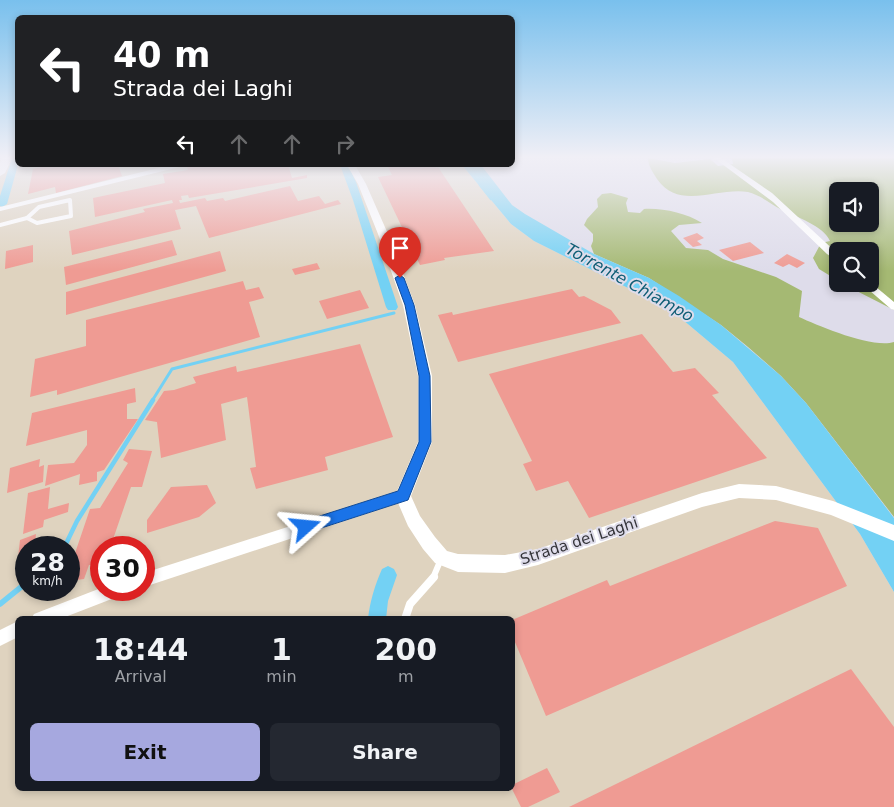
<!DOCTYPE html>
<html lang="en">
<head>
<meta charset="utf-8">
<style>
  :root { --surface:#171b24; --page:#242831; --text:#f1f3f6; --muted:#9ea1a6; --accent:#a6a8df }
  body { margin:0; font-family:"DejaVu Sans",sans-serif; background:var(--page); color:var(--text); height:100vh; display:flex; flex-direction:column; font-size:19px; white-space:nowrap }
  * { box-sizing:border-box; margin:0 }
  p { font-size:16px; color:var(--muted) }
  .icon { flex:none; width:28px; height:28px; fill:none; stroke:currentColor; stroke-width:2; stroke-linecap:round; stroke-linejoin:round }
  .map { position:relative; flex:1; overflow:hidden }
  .panel { position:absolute; left:15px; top:616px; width:500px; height:175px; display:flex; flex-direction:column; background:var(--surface); border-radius:8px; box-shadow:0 2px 8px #0003 }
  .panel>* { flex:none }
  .top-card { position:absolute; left:15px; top:15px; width:500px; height:152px; border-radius:8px; box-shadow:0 2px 8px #0003; background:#202124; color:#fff; overflow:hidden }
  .buttons { position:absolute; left:829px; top:182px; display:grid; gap:10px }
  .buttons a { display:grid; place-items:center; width:50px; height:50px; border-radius:8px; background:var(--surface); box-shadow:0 2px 8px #0003; font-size:25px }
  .speed { position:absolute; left:15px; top:536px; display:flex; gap:10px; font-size:25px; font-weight:700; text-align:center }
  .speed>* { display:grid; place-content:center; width:65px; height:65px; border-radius:50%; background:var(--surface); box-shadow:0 2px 8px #0003; line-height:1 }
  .speed small { font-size:12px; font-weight:400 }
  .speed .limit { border:8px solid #d22; background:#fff; color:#111 }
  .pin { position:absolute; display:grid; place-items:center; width:42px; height:42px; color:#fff; margin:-51px -21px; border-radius:50% 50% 50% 0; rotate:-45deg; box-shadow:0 0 5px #0007 }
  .pin .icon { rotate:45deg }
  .me { position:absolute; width:55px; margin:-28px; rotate:72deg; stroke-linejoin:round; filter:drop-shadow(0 0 4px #0008) }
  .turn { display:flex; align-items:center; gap:18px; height:105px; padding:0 15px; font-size:22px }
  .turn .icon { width:65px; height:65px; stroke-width:2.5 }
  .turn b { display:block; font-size:35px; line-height:42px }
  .lanes { display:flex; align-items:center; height:48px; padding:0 15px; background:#0003; justify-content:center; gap:25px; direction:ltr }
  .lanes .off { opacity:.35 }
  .eta { display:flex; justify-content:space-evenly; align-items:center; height:85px; text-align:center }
  .eta b { font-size:30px; font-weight:600; line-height:35px }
  .cta { display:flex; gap:10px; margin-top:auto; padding:10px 15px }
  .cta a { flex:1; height:58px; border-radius:8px; background:var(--accent); color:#111; font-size:20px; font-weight:600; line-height:58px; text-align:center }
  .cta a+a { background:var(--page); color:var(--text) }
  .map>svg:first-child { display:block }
</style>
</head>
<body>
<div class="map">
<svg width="894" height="807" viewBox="0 0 894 807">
  <rect width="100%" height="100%" fill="#dedcea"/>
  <!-- industrial -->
  <path fill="#dfd3bf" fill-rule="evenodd" d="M0,158H17L18,165H462L511,224L534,241L670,309L733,362L860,534L894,592V807H0ZM26,548H69V590H26ZM101,548H144V590H101ZM18,619H512V789H18Z"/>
  <!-- green -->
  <g fill="#a5b973" fill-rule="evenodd">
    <path d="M648,158L675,163L710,159L718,166L733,164L732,158H894V310L843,284H870V251H838L837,280L819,269L813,258L821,243L830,241C825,227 795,216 782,210C771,204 760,195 748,192C717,187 679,211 657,179C653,172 648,166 648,158ZM838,191H870V224H838Z"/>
    <path d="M611,193L628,198L626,203L628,212L640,213L644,209C663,208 686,213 702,223L679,225L671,231L686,248L708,250L723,259L776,277L802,291L799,317C819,326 873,349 894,342V517L806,403L781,376L748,347L721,325L649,278L594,254L591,246L593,241V234L584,225L587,219L598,207L597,199L602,194Z"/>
  </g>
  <!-- water -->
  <polygon fill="#73d1f4" points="462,165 481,165 512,205 525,214 594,254 649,278 679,296 721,325 781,376 806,403 894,518 894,592 860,534 733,362 670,309 534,241 511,224"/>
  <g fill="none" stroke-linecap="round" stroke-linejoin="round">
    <!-- stream-far3 -->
    <polyline stroke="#73d1f4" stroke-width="2.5" points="480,185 491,199"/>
    <!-- stream-far2 -->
    <polyline stroke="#73d1f4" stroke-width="3" points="152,401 172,369 394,313"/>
    <!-- stream-far1 -->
    <polyline stroke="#73d1f4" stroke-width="4.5" points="64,548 77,521 153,400"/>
    <!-- stream -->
    <polyline stroke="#73d1f4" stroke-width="5.5" points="0,604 26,583"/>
    <!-- canal -->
    <g fill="#73d1f4" fill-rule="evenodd">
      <polygon points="12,158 18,158 18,165 7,204 2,207 0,206 0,196"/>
      <polygon points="340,165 348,165 356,182 398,307 396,310 388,310 386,307 353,200"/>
      <path d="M388,566L394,569L397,575L388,601L386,619H368C370,601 375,585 382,569Z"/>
    </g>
  </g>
  <!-- building -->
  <g fill="#ef9b93">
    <polygon points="50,165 118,165 122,176 56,193 55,187 28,194 33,169"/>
    <polygon points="199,165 211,165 212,167 226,165 288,165 292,178 307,175 307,178 189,198 188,195 181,196 182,200 179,200 180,203 205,198 207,201 223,198 225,201 290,186 298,201 319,196 325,204 338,200 341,204 209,238 196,206 175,210 181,229 72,255 69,231 145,212 143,209 173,203 172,200 95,217 93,198 165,183 163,174 188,170 187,167"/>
    <polygon points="387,165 434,165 436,168 438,167 494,251 444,258 445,260 420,265 378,177 392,175"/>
    <polygon points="697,233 704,238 697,241 702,245 693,247 683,238"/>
    <polygon points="172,240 177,255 66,285 64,267"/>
    <polygon points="750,242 764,253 733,261 719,250"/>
    <polygon points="33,245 33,262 5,269 6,251"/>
    <polygon points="220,251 226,271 66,315 66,292"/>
    <polygon points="787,254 805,263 797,268 789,264 783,267 774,263"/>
    <polygon points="317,263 320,269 295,275 292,269"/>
    <polygon points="243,281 246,290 259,287 264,298 249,302 260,337 57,395 57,390 30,397 35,359 86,346 86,320"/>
    <polygon points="572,289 579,297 584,296 611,310 621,323 458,362 438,315 452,312 453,315"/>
    <polygon points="360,290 369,308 327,319 319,301"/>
    <polygon points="642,334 673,372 695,368 719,393 712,395 767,458 589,518 568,481 536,491 523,464 532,461 489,374"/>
    <polygon points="360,344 393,437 325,457 328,470 256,489 250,468 256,467 247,397 221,404 226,440 161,458 157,422 145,420 164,391 174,390 196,383 193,377 236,366 237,372"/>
    <polygon points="135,388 136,402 127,404 127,419 138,419 104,470 97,472 97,481 79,485 80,474 45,486 48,465 74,463 87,445 87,430 26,446 32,413"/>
    <polygon points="129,449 152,451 142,487 131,487 110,548 101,548 101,565 89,565 84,579 69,581 69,565 71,565 90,509 100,508 128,463 123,460"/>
    <polygon points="40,459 39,467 44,465 43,482 7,493 10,468"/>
    <polygon points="207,485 216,503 199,517 147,533 147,520 171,487"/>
    <polygon points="50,487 48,509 69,503 68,512 44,520 43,527 23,534 28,493"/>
    <polygon points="775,521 818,528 847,586 546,716 512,635 512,620 607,580 610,586"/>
    <polygon points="36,534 35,543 47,539 47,548 26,548 26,571 16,575 20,540"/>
    <polygon points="851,669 894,727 894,807 569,807"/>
    <polygon points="547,768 560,792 528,807 521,807 512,789 512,785"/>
  </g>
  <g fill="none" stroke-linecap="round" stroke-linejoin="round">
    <!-- service-far2 -->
    <g stroke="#fff" stroke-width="4">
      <polygon points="70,200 71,216 37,223 27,218 39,207"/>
      <polyline points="0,209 179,165"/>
      <polyline points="0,225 27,218"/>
    </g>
    <!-- service-far1 -->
    <polyline stroke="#fff" stroke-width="6" points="433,578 441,559"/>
    <!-- service -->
    <polyline stroke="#fff" stroke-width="8" points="405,619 410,604 434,577"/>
    <!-- minor -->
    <g fill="#fff" fill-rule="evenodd">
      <polygon points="714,158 721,158 772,193 838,254 838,261 827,254 773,202"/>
      <polygon points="870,282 894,302 894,310 891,309 862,284 870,284"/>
      <polygon points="403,490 408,492 409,496 408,500 144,587 144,573"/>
      <polygon points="101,588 101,590 124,590 122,595 60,619 31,619 34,614"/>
      <polygon points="18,621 18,637 0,646 0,630"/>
    </g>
    <!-- tertiary -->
    <polygon fill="#fff" fill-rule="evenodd" points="347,165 355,165 366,184 388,234 415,305 432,376 432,442 411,496 420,516 435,537 447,551 458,554 505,555 538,549 702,493 739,484 776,486 833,501 894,525 894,541 831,515 776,500 739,498 702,507 538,565 505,573 458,572 435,563 423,549 408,526 395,496 418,442 418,376 403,305 378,234 358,184"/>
    <!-- secondary -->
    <polygon fill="#fff" fill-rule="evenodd" points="2,158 12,158 5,173 0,176 0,163"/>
  </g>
  <!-- sky -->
  <linearGradient id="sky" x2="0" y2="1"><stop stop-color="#79c0ed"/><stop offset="0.58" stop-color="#f0eff6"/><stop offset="1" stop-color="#f0eff6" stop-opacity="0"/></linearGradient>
  <rect width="894" height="271" fill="url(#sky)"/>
  <!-- route -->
  <polygon fill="#1a73e8" stroke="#114b97" points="400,275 404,278 414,305 430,376 431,442 408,500 306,533 301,532 299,527 301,522 398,491 419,442 419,376 405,305 395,278"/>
  <g text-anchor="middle" stroke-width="4" stroke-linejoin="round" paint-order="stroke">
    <!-- street labels -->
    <g font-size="15" fill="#35353a" stroke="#dedcea">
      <text transform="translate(579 541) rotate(-18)" y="5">Strada dei Laghi</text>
    </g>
    <!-- water labels -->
    <g font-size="16" font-style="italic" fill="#0f5d75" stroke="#dedcea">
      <text transform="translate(630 282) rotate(29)" y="6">Torrente Chiampo</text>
    </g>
  </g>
</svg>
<div class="buttons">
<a><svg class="icon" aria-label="sound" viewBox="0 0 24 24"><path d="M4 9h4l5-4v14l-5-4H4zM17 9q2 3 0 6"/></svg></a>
<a><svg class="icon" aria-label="search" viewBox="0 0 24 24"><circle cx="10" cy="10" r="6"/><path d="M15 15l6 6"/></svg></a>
</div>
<div class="speed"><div>28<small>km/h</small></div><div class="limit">30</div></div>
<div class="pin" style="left:400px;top:278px;background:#d93025"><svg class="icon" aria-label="arrive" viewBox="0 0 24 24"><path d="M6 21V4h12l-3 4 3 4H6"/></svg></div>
<svg class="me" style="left:306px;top:527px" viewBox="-20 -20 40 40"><path d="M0-17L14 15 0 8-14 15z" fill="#1a73e8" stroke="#fff" stroke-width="4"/></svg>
<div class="top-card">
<div class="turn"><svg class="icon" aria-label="left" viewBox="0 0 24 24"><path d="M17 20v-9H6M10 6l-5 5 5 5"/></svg><div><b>40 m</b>Strada dei Laghi</div></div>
<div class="lanes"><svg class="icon" aria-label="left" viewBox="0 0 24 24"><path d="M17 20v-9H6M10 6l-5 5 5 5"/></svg><svg class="icon off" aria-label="ahead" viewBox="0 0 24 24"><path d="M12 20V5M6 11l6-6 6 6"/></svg><svg class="icon off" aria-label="ahead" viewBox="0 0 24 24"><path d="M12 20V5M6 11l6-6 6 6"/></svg><svg class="icon off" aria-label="right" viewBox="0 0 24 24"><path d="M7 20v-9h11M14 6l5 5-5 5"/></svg></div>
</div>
<section class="panel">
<div class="eta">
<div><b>18:44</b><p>Arrival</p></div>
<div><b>1</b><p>min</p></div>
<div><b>200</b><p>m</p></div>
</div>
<div class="cta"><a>Exit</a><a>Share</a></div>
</section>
</div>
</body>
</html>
